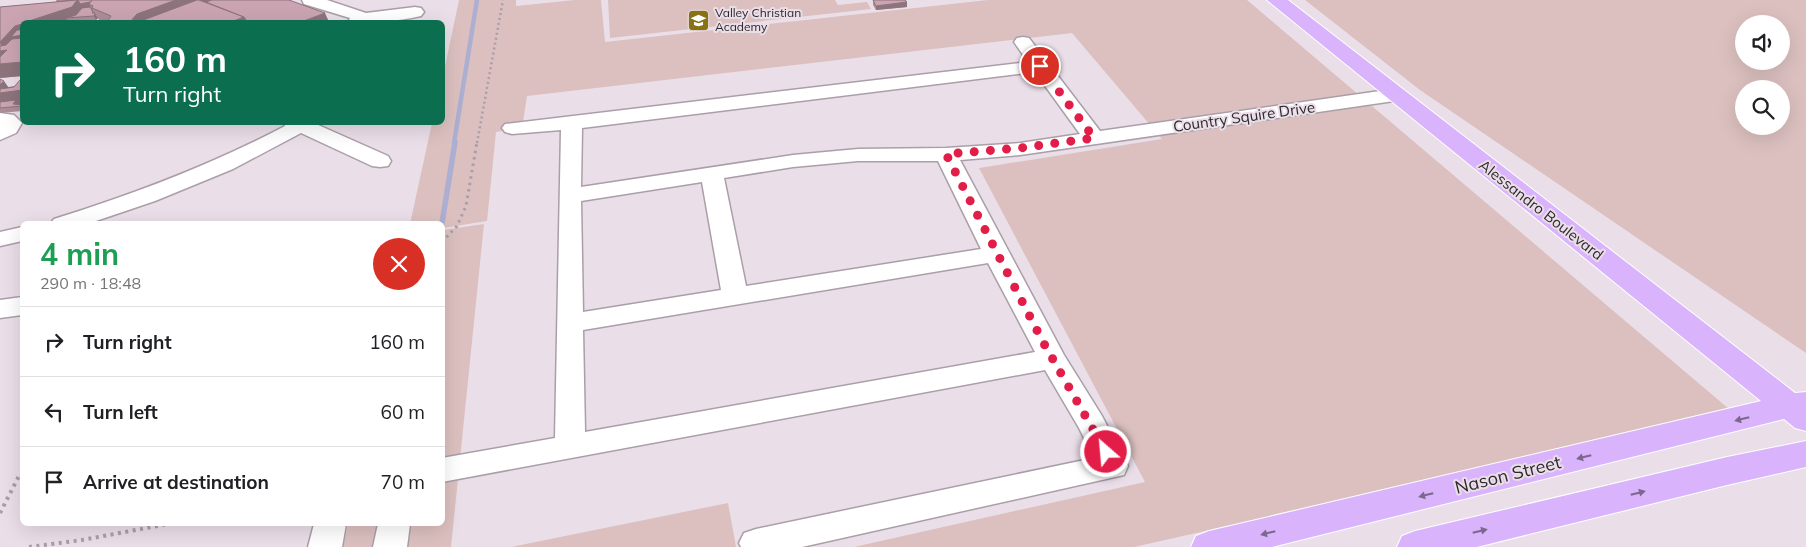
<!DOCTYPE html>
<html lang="en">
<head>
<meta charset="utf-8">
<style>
  :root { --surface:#fff; --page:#f2f2f2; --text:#202124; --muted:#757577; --line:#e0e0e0 }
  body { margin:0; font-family:Mulish,sans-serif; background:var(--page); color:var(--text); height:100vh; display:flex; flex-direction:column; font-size:19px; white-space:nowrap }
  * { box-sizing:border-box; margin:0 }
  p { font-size:16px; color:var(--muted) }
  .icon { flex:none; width:28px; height:28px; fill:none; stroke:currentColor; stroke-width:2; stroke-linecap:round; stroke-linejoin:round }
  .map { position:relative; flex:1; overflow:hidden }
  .details { position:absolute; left:20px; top:221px; width:425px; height:305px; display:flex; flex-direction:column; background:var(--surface); border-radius:8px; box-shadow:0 5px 20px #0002 }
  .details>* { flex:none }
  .guide { position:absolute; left:20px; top:20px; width:425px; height:105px; border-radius:8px; box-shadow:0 5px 20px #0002; background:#0b6e4f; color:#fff; overflow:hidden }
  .tools { position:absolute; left:1735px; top:15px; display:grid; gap:10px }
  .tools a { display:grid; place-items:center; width:55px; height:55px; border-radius:50%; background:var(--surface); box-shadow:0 5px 20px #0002; font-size:25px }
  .pin { position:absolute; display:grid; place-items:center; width:42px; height:42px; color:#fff; margin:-21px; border:2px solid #fff; border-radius:50%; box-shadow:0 1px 5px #0007 }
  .me { position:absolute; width:55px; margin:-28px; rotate:333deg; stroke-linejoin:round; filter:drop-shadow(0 0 4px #0008) }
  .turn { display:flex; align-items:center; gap:18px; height:105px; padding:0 20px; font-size:22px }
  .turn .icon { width:65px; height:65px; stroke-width:2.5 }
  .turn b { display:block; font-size:35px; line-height:42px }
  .round { display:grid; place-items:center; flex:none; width:52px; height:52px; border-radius:26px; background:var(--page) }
  .summary { display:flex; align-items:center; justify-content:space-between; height:85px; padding:0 20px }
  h1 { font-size:30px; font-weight:700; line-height:38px; color:#1e9e55 }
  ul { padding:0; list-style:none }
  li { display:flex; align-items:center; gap:15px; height:70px; padding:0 20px; border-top:1px solid var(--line) }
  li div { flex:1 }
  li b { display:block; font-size:19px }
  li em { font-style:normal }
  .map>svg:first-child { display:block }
</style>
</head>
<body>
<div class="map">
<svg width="1806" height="547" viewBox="0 0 1806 547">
  <rect width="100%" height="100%" fill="#eadee8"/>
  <!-- green -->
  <g fill="#dbc0bf" fill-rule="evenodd">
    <polygon points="459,0 516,0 516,6 575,0 601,0 605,42 988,0 1247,0 1729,409 1552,453 1134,547 854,547 1145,482 979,168 1162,139 1072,33 527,96 522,128 496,132 487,221 443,228 442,224 410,224 432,123 442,122 443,76"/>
    <polygon points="608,0 835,0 838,5 867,2 871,9 610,38"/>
    <path d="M1305,0H1806V353L1420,90ZM1744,24H1781V61H1744ZM1744,89H1781V126H1744Z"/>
    <polygon points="484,224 451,547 343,547 348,524 442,524 443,230"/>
    <polygon points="728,503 736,547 511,547"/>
  </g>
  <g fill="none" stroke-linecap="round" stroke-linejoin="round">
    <!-- stream-far1 -->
    <polyline stroke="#acafd1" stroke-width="4.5" points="454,143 477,0"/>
    <!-- stream -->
    <polyline stroke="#acafd1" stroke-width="5.5" points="442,223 455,142"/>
    <defs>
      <g id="minor">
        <path d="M302,0H327L366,13L415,7L421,8L424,12L421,16C396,22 373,22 348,22L350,18L304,4Z"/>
        <path d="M1023,37L1029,38L1100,131L1394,89L1401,91L1404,95L1401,99L1394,101L1020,155L960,160L1064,355L1102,416L1128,466L1124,475L802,547H741L739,543L744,533L756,529L1094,458L1079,428L1045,370L442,482V458L555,438L561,130L512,134L505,132L502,128L505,124L1028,62L1014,42L1017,38ZM1035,72L1080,134L1020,143L946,148L858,149L793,155L581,187L582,128ZM858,161H938L981,249L746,286L724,178L793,167ZM702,182L721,290L583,312L581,201ZM988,263L1035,352L585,432L583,330Z"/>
        <polygon points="0,113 14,115 22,123 16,133 0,140"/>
        <path d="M283,122H317L316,124L388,156L391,161L388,166L380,167L372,166L301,133L233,169L155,201L87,224H50L54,219C134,194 211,165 285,126Z"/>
        <polygon points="22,227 22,241 0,246 0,232"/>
        <polygon points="22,297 22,315 0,318 0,300"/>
        <polygon points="314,524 346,524 342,547 308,547"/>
        <polygon points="378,524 410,524 407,547 373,547"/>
      </g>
      <g id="major">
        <polygon points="1267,0 1288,0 1795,393 1806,392 1806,431 1795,428 1784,419 1272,547 1191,547 1196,536 1209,531 1761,401"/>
        <polygon points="1806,441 1806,467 1727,485 1477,547 1397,547 1402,536 1415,531 1727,457"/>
      </g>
    </defs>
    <!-- minor casing -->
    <use href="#minor" stroke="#aa9fa8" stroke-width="3"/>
    <!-- major casing -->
    <use href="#major" stroke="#fff" stroke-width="2"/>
    <!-- path-far2 -->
    <polyline stroke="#a99fa7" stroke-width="2.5" stroke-dasharray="2 3" stroke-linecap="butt" points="477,143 503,0"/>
    <!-- path-far1 -->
    <polyline stroke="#a99fa7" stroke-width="3" stroke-dasharray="2.5 4" stroke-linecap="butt" points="442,242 457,226 466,206 477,142"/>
    <!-- path -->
    <g stroke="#a99fa7" stroke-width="4" stroke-dasharray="3 4.5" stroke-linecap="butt">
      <polyline points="0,513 20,474"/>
      <polyline points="29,547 82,540 168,524"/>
    </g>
    <!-- minor -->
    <use href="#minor" fill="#fff" fill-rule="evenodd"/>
    <!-- major -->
    <use href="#major" fill="#d9b4fd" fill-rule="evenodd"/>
  </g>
  <!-- wall -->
  <g fill="#ae8d98">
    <polygon points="873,0 907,2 907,7 876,10 873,5"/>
    <polygon points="57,2 329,22 103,22 99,20 98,18 96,20 69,22 22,22 22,76 0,78 0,7"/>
    <polygon points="0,79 8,87 15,86 22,79 22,104 20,105 22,105 22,111 0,113"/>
  </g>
  <!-- shaded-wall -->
  <g fill="#8d737c">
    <polygon points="77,0 214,0 154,22 130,22 89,4 93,11 66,18 69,22 71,22 26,22"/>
    <polygon points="907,2 907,7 876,10 876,6"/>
    <polygon points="93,12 98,18 96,20 92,13"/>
    <polygon points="325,13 329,22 301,22"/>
    <polygon points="244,17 247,22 231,22"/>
    <polygon points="22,24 22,76 0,78 0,51 5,51 0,43 0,42 15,26"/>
    <polygon points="4,81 11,91 22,90 22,104 0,107 0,85"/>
  </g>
  <!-- building -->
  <g fill="#caa4b1" stroke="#8d737c">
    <polygon points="57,0 75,0 57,2"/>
    <polygon points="77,0 72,7 26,22 22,22 22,24 15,26 0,42 0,7"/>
    <polygon points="78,0 92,0 90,2 80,4"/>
    <polygon points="92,0 176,0 137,14 130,22 107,22 111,16 92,8 93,6 89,4"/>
    <polygon points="197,0 199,0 244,17 231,22 138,22"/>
    <polygon points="212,0 289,0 325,13 301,22 240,22 246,20 244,17 206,2"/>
    <polygon points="873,0 905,0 907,2 876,6"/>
    <polygon points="90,7 93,12 92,13 95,13 95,14 94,16 66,18 76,15 82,8"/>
    <polygon points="17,30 22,30 22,35 11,37"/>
    <polygon points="22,38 22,62 0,64 0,57 7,50 0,51 0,46 6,45 12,39"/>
    <polygon points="0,79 4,81 0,85"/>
    <polygon points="21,79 22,79 22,90 0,93 0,89 14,87"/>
    <polygon points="16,100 13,104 22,105 22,106 0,108 0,102"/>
  </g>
  <!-- one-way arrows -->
  <defs><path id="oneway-solid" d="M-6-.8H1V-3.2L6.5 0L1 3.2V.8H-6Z" transform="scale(1.25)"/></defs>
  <g fill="#7b688b">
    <use href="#oneway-solid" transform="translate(1742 419) rotate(166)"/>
    <use href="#oneway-solid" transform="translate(1584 457) rotate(166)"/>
    <use href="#oneway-solid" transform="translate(1638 493) rotate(-14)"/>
    <use href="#oneway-solid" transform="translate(1426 495) rotate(166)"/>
    <use href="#oneway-solid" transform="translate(1480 531) rotate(-13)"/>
    <use href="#oneway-solid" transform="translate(1268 533) rotate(166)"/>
  </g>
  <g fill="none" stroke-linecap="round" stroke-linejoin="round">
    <!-- route -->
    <polyline stroke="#e11d48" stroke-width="9" stroke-dasharray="0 16.2" points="1040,66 1094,138 1020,148 946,154 1043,342 1106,452"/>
  </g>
  <!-- icons -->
  <defs>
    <symbol id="school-square" viewBox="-11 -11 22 22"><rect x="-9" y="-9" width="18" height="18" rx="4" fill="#897214" stroke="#eadee8"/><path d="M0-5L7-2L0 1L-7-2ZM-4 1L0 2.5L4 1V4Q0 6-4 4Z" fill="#fff"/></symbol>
  </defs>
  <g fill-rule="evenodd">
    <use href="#school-square" x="686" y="8" width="25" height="25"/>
  </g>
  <g text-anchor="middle" stroke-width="4" stroke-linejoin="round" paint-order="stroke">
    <!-- far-poi labels -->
    <g font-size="12" fill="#2e292d" stroke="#eadee8" text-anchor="start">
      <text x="715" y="17">Valley Christian<tspan x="715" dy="14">Academy</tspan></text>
    </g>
    <!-- street labels -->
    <g font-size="15" fill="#2e292d" stroke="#eadee8">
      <text transform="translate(1244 117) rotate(-8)" y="5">Country Squire Drive</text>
      <text transform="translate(1541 210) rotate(38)" y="5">Alessandro Boulevard</text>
    </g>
    <!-- near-street labels -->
    <g font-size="18" fill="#2e292d" stroke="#eadee8">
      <text transform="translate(1508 475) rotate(-14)" y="6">Nason Street</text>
    </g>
  </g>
</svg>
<div class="tools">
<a><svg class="icon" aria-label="sound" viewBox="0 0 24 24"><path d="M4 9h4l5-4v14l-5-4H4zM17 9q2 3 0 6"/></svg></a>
<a><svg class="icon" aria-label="search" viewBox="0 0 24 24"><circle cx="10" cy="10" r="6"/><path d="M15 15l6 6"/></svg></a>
</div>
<div class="pin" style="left:1040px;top:66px;background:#d93025"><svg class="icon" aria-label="arrive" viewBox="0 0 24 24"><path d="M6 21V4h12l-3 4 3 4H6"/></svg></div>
<svg class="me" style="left:1106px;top:452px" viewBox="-20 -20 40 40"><circle r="17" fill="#e11d48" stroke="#fff" stroke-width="3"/><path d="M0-11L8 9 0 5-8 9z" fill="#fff"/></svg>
<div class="guide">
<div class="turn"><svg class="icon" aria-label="right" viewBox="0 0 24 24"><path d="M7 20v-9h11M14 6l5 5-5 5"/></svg><div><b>160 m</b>Turn right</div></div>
</div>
<section class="details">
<div class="summary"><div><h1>4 min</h1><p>290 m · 18:48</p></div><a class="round" style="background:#d93025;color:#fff"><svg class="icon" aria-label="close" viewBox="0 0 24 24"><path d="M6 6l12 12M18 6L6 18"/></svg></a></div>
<ul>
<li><svg class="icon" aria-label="right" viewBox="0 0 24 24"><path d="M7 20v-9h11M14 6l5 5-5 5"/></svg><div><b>Turn right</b></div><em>160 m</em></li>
<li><svg class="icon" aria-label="left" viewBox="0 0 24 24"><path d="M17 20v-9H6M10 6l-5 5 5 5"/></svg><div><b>Turn left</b></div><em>60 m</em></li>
<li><svg class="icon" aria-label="arrive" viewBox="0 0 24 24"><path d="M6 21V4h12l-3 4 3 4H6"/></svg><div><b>Arrive at destination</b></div><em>70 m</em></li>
</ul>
</section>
</div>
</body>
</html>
